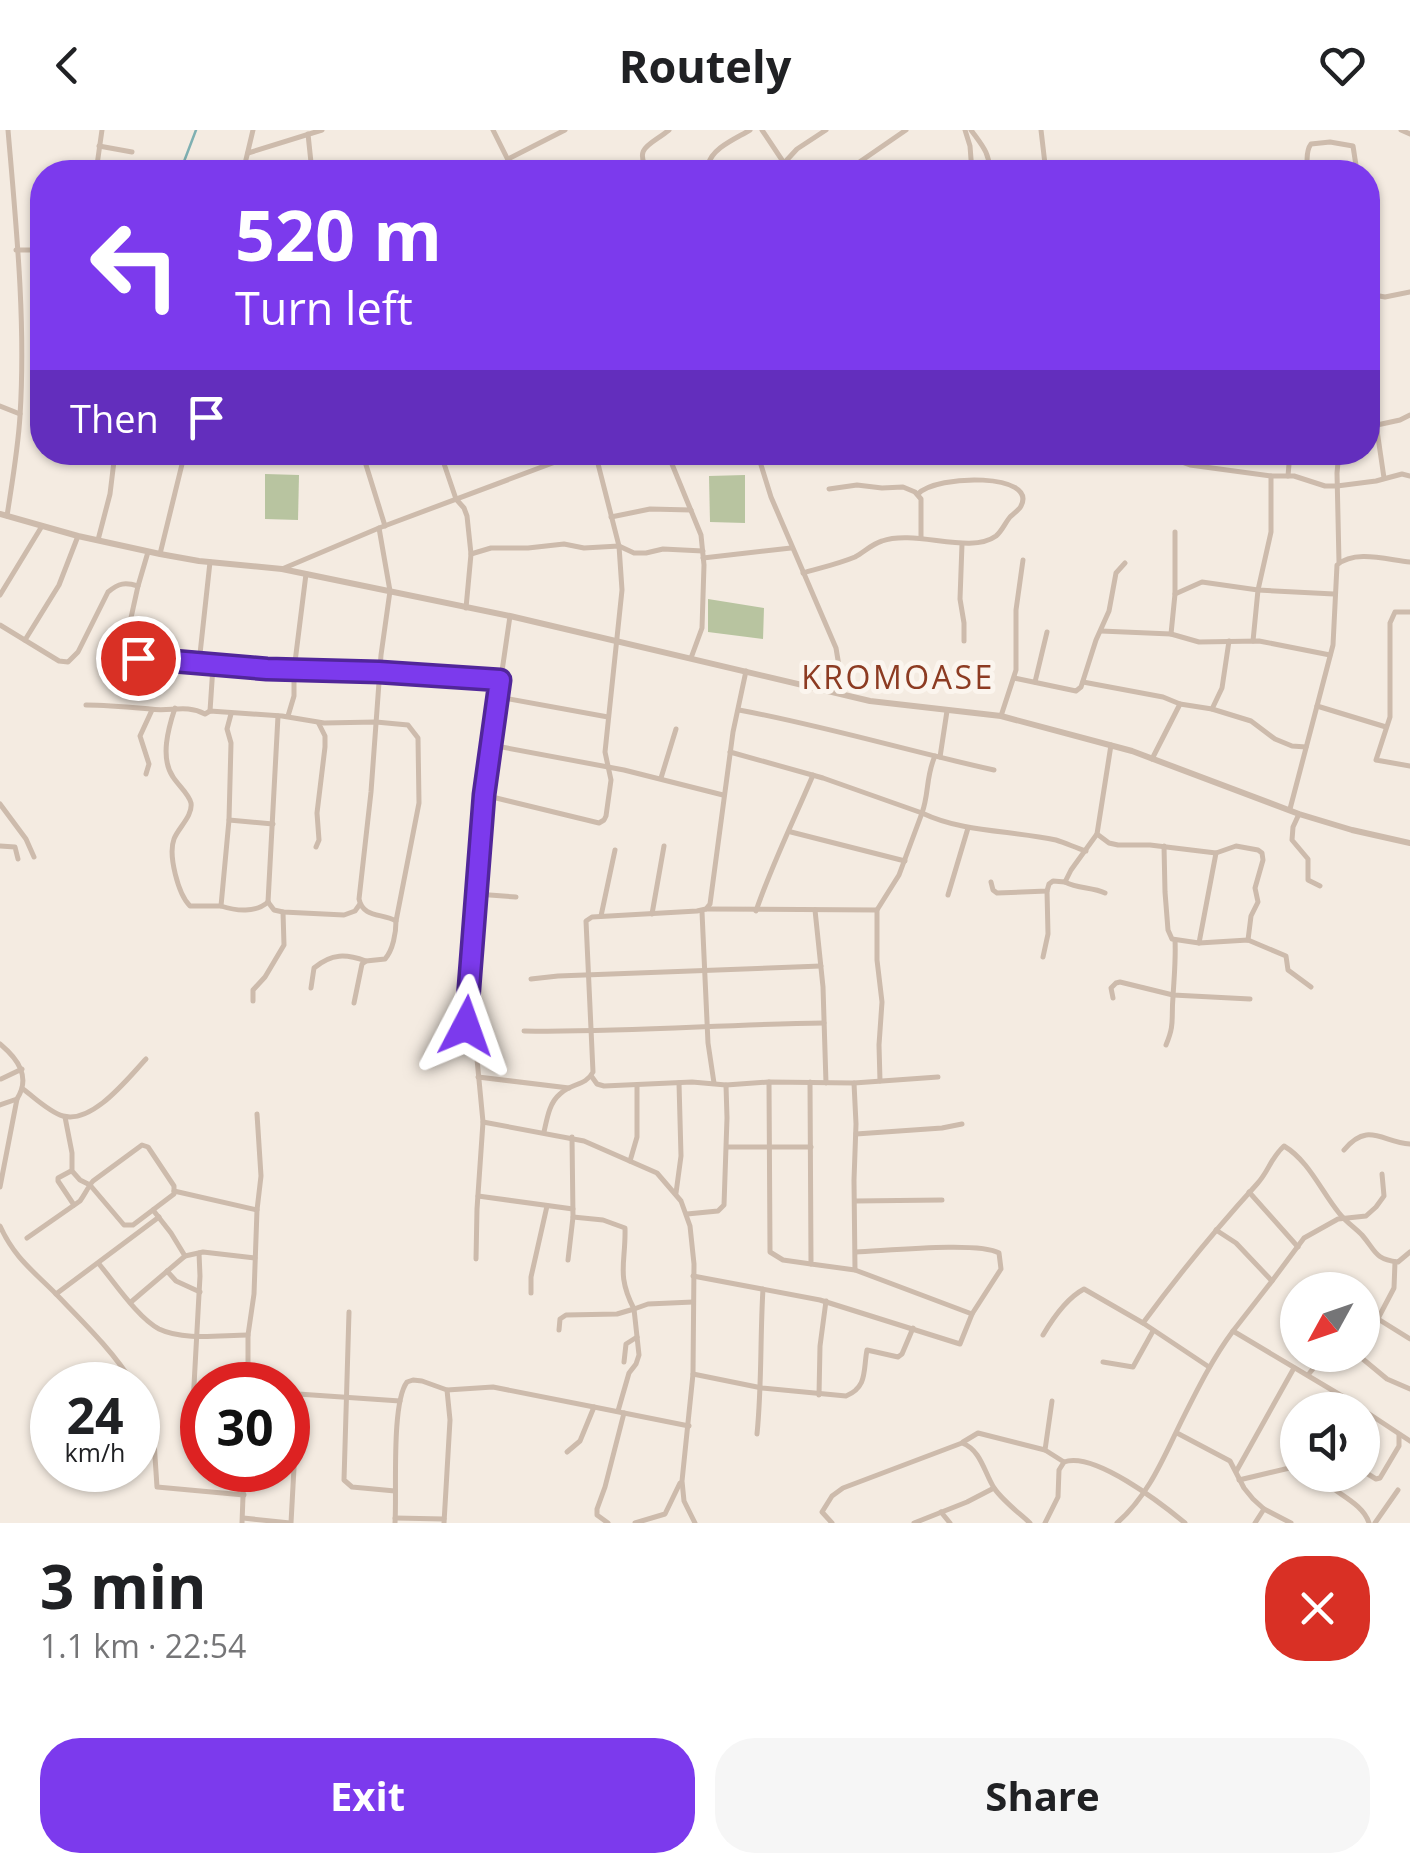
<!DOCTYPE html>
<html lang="en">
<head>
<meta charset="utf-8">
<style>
  :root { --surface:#fff; --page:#f6f6f6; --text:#202124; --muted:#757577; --accent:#7c3aed }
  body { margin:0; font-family:"Open Sans",sans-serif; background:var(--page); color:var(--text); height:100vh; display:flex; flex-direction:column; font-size:38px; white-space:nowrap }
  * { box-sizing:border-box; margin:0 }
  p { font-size:32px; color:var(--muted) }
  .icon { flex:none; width:55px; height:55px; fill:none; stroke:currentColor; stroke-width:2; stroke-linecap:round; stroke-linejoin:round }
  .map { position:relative; height:1393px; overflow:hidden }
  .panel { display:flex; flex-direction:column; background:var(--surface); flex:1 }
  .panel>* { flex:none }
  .hud { position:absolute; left:30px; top:30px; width:1350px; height:305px; border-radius:40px; box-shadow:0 2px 8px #0004; background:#7c3aed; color:#fff; overflow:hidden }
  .needle { width:65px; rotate:230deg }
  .tools { position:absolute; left:1280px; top:1142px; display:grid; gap:20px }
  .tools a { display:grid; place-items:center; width:100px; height:100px; border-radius:50%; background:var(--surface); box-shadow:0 2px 8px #0004; font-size:50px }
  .speed { position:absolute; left:30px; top:1232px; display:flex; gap:20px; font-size:50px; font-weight:700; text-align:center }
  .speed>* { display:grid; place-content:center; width:130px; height:130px; border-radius:50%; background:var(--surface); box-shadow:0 2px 8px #0004; line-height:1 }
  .speed small { font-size:25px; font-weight:400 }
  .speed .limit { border:15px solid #d22; background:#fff; color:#111 }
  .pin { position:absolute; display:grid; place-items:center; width:85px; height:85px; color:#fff; margin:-42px; border:5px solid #fff; border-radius:50%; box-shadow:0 2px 10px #0007 }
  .me { position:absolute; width:110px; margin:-55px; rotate:4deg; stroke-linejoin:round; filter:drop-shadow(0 0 8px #0008) }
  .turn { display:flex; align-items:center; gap:35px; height:210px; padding:0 40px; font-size:45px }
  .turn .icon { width:130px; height:130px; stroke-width:2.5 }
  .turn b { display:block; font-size:70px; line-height:85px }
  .then { display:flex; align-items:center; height:95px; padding:0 40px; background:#0003; gap:20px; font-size:38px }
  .round { display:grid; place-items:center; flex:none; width:105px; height:105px; border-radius:40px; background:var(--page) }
  .headline { display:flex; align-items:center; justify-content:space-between; height:170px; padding:0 40px }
  h1 { font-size:60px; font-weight:700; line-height:75px }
  .button { display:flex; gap:20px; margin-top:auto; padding:20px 40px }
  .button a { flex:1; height:115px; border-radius:40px; background:var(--accent); color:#fff; font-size:40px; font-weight:700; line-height:115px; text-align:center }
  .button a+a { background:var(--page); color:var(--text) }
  header { display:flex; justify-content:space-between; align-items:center; height:130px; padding:0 40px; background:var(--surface); font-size:45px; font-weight:700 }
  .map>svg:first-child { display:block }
</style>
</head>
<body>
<header><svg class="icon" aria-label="back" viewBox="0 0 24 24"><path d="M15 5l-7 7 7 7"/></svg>Routely<svg class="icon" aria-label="heart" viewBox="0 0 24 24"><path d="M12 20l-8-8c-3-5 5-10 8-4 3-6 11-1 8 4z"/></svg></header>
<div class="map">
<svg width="1410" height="1393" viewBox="0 0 1410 1393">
  <rect width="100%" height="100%" fill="#f4ebe1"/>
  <!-- green -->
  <g fill="#b8c4a0">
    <polygon points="265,344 299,345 298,390 265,389"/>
    <polygon points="745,345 745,393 710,392 709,346"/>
    <polygon points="708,469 764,478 763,509 708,502"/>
  </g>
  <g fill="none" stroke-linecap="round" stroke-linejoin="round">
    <!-- stream -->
    <polyline stroke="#7fb0b2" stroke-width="2.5" points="180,42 196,0"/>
    <!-- minor -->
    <g stroke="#cdbbac" stroke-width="5">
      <polyline points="493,0 514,42"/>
      <polyline points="762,0 790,42"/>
      <polyline points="965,0 970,16 972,42"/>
      <path d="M971,0C981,14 991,24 989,42"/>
      <polyline points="1401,0 1410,4"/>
      <polyline points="308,4 312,42"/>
      <polyline points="99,16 132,22"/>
      <polyline points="248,23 322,0"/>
      <polyline points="508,29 565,0"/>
      <polyline points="785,32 797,19 826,0"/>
      <polyline points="96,42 102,0"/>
      <polyline points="243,42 253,0"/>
      <path d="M649,42C632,17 651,15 669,0"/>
      <path d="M714,42L708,35C712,18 735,9 750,0"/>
      <polyline points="845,42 906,0"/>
      <polyline points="1010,42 1042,39 1045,34 1041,0"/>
      <path d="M1304,42C1310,33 1304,23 1311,14L1330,12L1353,16L1357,42"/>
      <polyline points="16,120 42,120"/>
      <polyline points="1368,164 1385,167 1410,162"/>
      <polyline points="1368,185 1373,217 1372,266 1384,348"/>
      <polyline points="0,276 20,284"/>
      <polyline points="1377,295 1400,290 1410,285"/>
      <polyline points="362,322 385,396"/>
      <polyline points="440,322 456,369 464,378 467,386 471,424 466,478"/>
      <polyline points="667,322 701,405 704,435 702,498 691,528"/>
      <polyline points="757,322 771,367 836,518 839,536 836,562"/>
      <polyline points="1154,322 1190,335 1271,346"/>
      <polyline points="1288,346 1290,322"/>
      <polyline points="829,359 857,355 882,358 903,357 915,362 921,369 921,407"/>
      <path d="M7,386C12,353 18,319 20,286C26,191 16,94 8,0"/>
      <polyline points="611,387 650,379 691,380"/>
      <polyline points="98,410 110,364 114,331 118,322"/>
      <polyline points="962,414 960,469 964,493 964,511"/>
      <polyline points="148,422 138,456 125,515 127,523 130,526 267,539 379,541 500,550"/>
      <polyline points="160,424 185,322"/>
      <polyline points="471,424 491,418 528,418 564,414 584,418 619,416 634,423 646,423 663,419 703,421"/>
      <polyline points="703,428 791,418"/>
      <polyline points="1339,432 1337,343 1339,322"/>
      <polyline points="282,439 379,398 582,322"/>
      <path d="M803,443C820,438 838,434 855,427C864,422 872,414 882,411C915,399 970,425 996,406C1002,401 1005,393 1010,387C1012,385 1020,379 1021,376C1038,343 937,344 918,364"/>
      <polyline points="1175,464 1202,452 1258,460 1334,464"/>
      <polyline points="0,465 42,396"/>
      <polyline points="1410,482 1395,482 1390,493 1390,587 1376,630 1410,636"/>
      <path d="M0,495L59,531L68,532L78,522L108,462C119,453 125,452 138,456"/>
      <polyline points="1101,501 1171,504 1199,512 1259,511 1330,525"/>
      <polyline points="1171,504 1175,464 1175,402"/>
      <polyline points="25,510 59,455 78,406"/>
      <polyline points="1253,511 1258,460 1271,402 1271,346 1294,346 1325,356 1337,356 1376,351 1402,344 1410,346"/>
      <polyline points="199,533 210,432"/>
      <polyline points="1014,548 1076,561 1081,557 1096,510 1109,481 1116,443 1125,433"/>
      <polyline points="1035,552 1047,502"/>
      <polyline points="1083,552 1163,567 1180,574 1212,579 1251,591 1275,609 1292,616 1306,617"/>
      <polyline points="498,567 608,587"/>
      <path d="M86,575C108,575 128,577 150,579C171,582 186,574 205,584L210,581L282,586L324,593L376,592L408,595L418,608L419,673L396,791"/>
      <polyline points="1317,576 1386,597"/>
      <path d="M175,578C168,599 160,628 173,647C178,655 189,664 191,673C193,686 178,698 174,709C168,725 178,764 190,776H221"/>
      <polyline points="1212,579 1222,558 1229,511"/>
      <path d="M739,580C825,596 908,621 994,640"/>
      <polyline points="210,581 213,536"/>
      <polyline points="231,584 227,599 231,613 229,690 273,694"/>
      <polyline points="288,586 294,566 294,540 306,444"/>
      <polyline points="1001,586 1016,540 1016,480 1023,430"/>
      <polyline points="491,615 624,640 723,665"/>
      <polyline points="730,622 823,648 922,683 899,745 877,780 877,830 882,872 879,915 880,951"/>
      <path d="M935,626C926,645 929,664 922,683C964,703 1011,700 1056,710C1066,713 1076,718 1086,721"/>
      <polyline points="940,627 947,581"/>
      <polyline points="1152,629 1180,574"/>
      <polyline points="146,644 149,634 140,606 152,580"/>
      <polyline points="661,648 676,599"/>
      <polyline points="484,665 599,693 604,690 606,686 611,650 605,622 622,460 619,416 595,322"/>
      <polyline points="0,674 26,709 34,727"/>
      <path d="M1290,679L1333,515L1337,435C1355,419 1388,430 1410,432"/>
      <polyline points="1299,684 1293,697 1292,710 1308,729 1308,750 1320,756"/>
      <path d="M229,690L221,776C236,781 256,783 268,772"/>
      <polyline points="791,702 905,731"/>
      <polyline points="1097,704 1109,713 1118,715 1150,715 1216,723 1236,716 1258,720 1262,723 1263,730 1255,758 1258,772 1251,786 1248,810"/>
      <polyline points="0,716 15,717 18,729"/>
      <polyline points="1164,716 1165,762 1168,800 1172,809 1199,813 1248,810 1286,826 1288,840 1311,857"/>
      <polyline points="316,717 319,710 317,683 325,617 325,606 319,594"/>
      <polyline points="991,752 993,760 997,763 1047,761 1049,754 1053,751 1065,752 1071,740 1097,704 1111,615"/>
      <path d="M1065,752C1078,759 1092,757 1105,763"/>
      <polyline points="476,764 516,767"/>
      <polyline points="948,765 968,698"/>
      <polyline points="268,772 278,586"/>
      <polyline points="268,772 274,780 283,782 344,785 355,781 360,774"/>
      <polyline points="706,779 877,780"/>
      <polyline points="815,780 823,857 826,953"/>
      <path d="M756,781C772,734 794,690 813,645"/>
      <polyline points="702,782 708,913 714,953"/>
      <polyline points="652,784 664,716"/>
      <polyline points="601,786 615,720"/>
      <polyline points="1199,813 1216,723"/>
      <polyline points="1043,827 1048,804 1047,761"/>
      <polyline points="531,849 558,846 821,836"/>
      <path d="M311,858L314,838C332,823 346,824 366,831"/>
      <polyline points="1113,868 1111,858 1116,853 1120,852 1173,865 1250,869"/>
      <polyline points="253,871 253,860 265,847 284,815 283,782"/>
      <path d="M354,873L362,834L366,831L385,829C393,820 396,803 396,791C382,783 363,788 359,769L371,662L381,525L390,461L379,398"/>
      <path d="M524,901C624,903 724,894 824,893"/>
      <path d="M0,914C18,929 31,947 17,969L0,975"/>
      <path d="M1166,915C1175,894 1171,889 1173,867C1174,848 1176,830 1175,810"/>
      <polyline points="478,947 569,958"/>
      <polyline points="592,947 597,954 604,956 692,952 726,955 769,952 854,953 938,947"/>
      <polyline points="1,949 22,939"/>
      <polyline points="769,952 770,1122 783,1130 811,1134"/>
      <polyline points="810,952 811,1134 855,1140 972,1184"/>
      <polyline points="854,953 856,994 854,1050 855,1140"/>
      <path d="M23,959C34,967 49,982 63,986C93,994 128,948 146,929"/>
      <polyline points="483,992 584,1011 657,1043 681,1071 690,1096 694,1134 693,1244 682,1351 684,1371 695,1393"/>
      <path d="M544,1002C547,989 549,973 560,964C571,953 586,956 593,942L586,791L592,787L697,781L706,779L710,774L733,602L746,541"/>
      <polyline points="856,1004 942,998 962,994"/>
      <polyline points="727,1017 811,1017"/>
      <path d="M1344,1020C1368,991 1382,1012 1410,1014"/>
      <polyline points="630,1031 637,1007 637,955"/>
      <polyline points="71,1041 58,1048 58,1051 74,1075"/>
      <polyline points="0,1057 17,969"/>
      <polyline points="174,1061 257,1080"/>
      <polyline points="1249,1062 1298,1117"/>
      <polyline points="676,1063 681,1026 679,953"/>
      <polyline points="478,1066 573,1079"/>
      <polyline points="855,1071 942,1070"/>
      <polyline points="153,1080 171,1103 185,1126"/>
      <polyline points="687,1084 718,1081 724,1075 727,988 726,955"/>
      <path d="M573,1087L603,1090L625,1098C626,1133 616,1144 634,1179L648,1174L693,1172"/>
      <path d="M0,1096C14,1127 32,1140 56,1164C83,1192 114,1222 134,1255"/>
      <polyline points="1216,1100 1236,1113 1272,1151 1233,1201"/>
      <path d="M27,1108L80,1071C85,1064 88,1057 93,1051L142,1015L148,1017L174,1056V1064L133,1095H124L90,1055L80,1050L72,1041V1023L65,987"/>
      <polyline points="199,1123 200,1146 191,1310 194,1317 202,1318"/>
      <polyline points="476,1129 477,1079 483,992 475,908 466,896 484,665 510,486"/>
      <polyline points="568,1130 573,1087 572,1007"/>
      <path d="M99,1134C115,1153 138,1188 159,1199C184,1211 221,1205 248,1205"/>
      <polyline points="167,1141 176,1151 200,1162"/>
      <path d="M693,1146L820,1170L960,1214L972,1184L1001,1139L999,1123C979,1111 884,1121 856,1122"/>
      <polyline points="1272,1151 1304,1108 1338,1089 1366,1086 1376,1077 1384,1066 1382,1044"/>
      <polyline points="1325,1156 1332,1160"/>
      <polyline points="531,1163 531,1147 547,1076"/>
      <polyline points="56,1164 159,1087"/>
      <polyline points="131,1172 185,1126 203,1122 255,1128"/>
      <polyline points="1362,1179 1410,1209"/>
      <polyline points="349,1182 344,1350 352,1357 395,1361"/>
      <path d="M1143,1193C1179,1144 1217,1098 1257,1054C1269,1041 1270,1029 1284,1016C1309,1031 1321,1061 1339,1083C1345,1091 1355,1098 1362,1105C1376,1121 1374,1129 1398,1132L1410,1122"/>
      <polyline points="559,1200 560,1189 566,1185 617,1184 634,1179 639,1225 636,1234 629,1243 618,1281"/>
      <path d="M1043,1205C1053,1188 1067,1168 1084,1159L1143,1193L1209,1237"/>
      <polyline points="1362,1219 1394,1158 1395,1132"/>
      <polyline points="1358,1225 1387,1249 1410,1259"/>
      <polyline points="624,1232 626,1214 637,1207"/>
      <polyline points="1103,1232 1133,1237 1153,1201"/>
      <path d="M693,1244L762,1258L846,1266C868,1257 863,1240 867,1220L898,1227L902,1224L913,1198"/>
      <polyline points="1308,1245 1324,1225"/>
      <polyline points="248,1255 248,1205 254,1164 257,1080 261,1046 257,984"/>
      <polyline points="288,1259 298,1264"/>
      <polyline points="447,1260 493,1257 594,1277"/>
      <polyline points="138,1261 153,1296 157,1357 244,1365"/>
      <polyline points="819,1265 820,1216 826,1171"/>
      <path d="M1052,1271L1045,1320L1064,1332C1094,1321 1162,1374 1185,1393"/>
      <polyline points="1338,1280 1342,1266"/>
      <polyline points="1177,1303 1230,1331 1244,1358 1253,1369 1264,1379 1291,1393"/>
      <path d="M757,1304C762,1255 760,1207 763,1159"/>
      <polyline points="963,1312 978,1303 1045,1320"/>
      <polyline points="567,1322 580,1311 594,1277 689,1296"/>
      <polyline points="1237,1340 1294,1238"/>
      <polyline points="1363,1341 1376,1349 1380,1348 1399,1316 1399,1305"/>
      <path d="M1318,1345C1332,1363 1362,1371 1369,1393"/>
      <polyline points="1239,1350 1298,1336"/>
      <polyline points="941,1382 950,1393"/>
      <polyline points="243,1388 290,1393"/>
      <polyline points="395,1388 444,1389"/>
      <polyline points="242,1393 244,1340"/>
      <polyline points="291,1393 298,1264 400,1271"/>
      <path d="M395,1393C397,1363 391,1273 407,1252L413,1250L422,1251L447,1260L450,1290L444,1393"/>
      <polyline points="608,1393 597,1385 597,1379 605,1357 624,1283"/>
      <polyline points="635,1393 665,1384 680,1353"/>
      <path d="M832,1393L822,1382L832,1366L843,1358L962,1313C981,1320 984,1342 994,1358C1003,1371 1018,1382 1030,1393"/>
      <polyline points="914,1393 967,1372 994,1358"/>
      <polyline points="1045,1393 1058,1367 1059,1340 1064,1332"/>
      <path d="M1117,1393C1150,1364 1164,1326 1183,1288C1198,1258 1213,1228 1233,1201L1342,1266L1410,1311"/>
      <polyline points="1255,1393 1264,1379"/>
      <polyline points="1375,1393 1398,1360"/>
    </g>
    <!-- tertiary -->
    <polyline stroke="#cdbbac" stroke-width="6" points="0,384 78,406 160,424 199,431 282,439 510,486 870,571 1001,586 1132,621 1299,684 1352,700 1410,713"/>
  </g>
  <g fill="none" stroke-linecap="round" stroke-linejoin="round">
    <defs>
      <polyline id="route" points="138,528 267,539 379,542 500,550 484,665 466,896"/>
    </defs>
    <!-- route casing -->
    <use href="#route" stroke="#51269a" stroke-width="25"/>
    <!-- route -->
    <use href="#route" stroke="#7c3aed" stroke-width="18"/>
  </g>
  <g text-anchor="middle" stroke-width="10" stroke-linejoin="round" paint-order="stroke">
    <!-- quarter labels -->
    <g font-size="32" letter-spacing="2.5" fill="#8c3b22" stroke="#fbf5ee">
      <text x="898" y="559">KROMOASE</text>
    </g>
  </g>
</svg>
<div class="tools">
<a><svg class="needle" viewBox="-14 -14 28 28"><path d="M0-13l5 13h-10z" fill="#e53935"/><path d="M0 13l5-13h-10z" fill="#757577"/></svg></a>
<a><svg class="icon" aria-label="sound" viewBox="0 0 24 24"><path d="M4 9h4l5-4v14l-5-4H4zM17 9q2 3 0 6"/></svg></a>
</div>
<div class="speed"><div>24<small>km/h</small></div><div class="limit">30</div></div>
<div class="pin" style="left:138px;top:528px;background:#d93025"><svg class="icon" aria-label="arrive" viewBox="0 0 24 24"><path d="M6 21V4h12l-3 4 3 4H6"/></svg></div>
<svg class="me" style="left:466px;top:896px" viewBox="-20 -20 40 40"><path d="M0-17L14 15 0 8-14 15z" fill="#7c3aed" stroke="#fff" stroke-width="4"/></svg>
<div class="hud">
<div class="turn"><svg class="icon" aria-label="left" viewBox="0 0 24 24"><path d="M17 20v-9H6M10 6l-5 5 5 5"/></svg><div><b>520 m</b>Turn left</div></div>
<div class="then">Then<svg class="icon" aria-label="arrive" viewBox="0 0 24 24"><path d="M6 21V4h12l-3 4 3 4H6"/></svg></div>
</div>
</div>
<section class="panel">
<div class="headline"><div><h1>3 min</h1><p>1.1 km · 22:54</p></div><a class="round" style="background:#d93025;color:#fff"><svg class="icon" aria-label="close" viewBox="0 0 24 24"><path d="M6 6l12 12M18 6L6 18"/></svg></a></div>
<div class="button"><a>Exit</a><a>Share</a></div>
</section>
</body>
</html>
